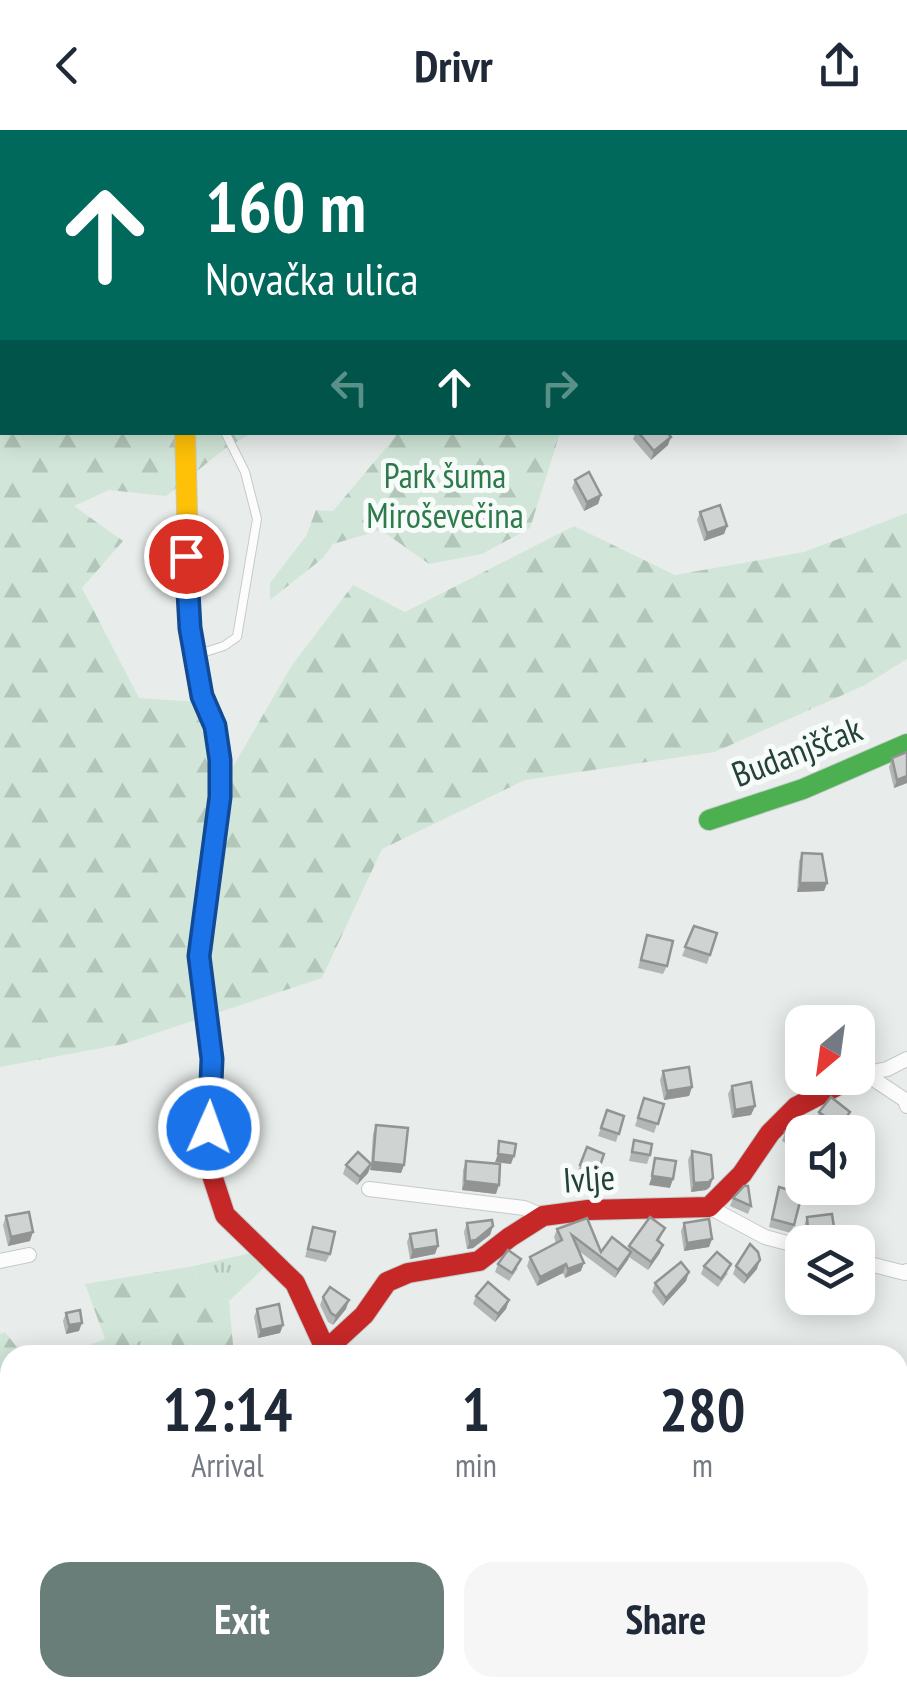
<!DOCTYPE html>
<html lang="en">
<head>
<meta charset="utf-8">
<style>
  :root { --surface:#fff; --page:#f6f6f7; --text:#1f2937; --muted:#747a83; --accent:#697e78 }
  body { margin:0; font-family:"PT Sans Narrow",sans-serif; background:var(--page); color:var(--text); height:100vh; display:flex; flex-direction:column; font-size:38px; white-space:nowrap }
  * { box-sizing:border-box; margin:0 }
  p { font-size:32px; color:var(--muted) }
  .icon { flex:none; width:55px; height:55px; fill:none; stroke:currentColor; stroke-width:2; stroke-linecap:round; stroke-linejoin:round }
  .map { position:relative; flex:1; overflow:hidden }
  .panel { position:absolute; left:0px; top:1215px; width:908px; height:352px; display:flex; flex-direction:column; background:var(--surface); border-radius:30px 30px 0 0; box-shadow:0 5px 25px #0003 }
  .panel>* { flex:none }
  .hud { position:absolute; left:0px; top:0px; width:908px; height:305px; box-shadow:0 5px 25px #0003; background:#00695c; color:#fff; overflow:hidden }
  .needle { width:65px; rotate:209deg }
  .buttons { position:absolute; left:785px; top:875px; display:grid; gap:20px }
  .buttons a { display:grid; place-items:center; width:90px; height:90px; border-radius:20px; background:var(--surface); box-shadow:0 5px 25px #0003; font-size:50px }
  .pin { position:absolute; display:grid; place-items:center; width:85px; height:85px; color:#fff; margin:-42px; border:5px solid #fff; border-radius:50%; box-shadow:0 2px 10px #0007 }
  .me { position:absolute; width:110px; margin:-55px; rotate:2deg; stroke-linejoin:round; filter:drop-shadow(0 0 8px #0008) }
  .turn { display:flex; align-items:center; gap:35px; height:210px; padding:0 40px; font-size:45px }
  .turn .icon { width:130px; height:130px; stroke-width:2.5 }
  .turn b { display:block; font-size:70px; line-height:85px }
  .lanes { display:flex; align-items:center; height:95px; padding:0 40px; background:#0003; justify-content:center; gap:50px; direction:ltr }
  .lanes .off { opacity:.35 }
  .eta { display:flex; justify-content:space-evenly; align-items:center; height:170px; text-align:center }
  .eta b { font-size:60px; font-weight:800; line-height:70px }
  .action { display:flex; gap:20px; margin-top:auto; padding:20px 40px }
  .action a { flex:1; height:115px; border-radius:30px; background:var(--accent); color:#fff; font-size:40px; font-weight:800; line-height:115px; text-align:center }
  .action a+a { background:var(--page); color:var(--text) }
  header { display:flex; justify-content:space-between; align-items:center; height:130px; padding:0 40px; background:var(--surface); font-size:45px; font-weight:800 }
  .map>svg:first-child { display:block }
</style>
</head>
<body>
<header><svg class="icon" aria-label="back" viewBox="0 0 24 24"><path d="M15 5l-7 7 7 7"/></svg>Drivr<svg class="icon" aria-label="share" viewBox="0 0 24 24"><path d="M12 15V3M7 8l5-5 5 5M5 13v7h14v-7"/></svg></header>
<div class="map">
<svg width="907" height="1567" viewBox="0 0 907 1567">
  <defs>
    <pattern id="grass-tufts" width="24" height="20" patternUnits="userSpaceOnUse" patternTransform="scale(2.5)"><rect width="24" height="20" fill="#d1e6d8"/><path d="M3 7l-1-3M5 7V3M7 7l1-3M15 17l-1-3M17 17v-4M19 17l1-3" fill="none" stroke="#b3c6ba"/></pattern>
    <pattern id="forest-firs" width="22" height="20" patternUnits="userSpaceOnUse" patternTransform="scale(2.5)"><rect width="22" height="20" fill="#d1e6d8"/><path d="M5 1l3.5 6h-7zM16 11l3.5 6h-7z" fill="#b3c6ba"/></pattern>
  </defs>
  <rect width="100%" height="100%" fill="#e8edeb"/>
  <!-- grass -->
  <g fill="url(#grass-tufts)">
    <polygon points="255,1122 268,1134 229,1171 198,1158 194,1136"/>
    <polygon points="169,1202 175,1224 112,1225 154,1204"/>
  </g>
  <!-- forest -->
  <g fill="url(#forest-firs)">
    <polygon points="0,0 907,0 907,146 905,147 905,2 2,2 2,302 251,303 222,321 166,366 109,360 74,376 123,411 82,458 139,568 198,572 224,652 292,535 353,455 405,482 574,396 675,445 804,422 907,383 907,529 865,555 715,622 525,650 382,719 322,848 123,914 0,937"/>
    <polygon points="395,303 560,303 530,398 482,424 429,434 381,400 333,414 323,428 270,470 270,453 306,406 316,380 333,381 396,306"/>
    <polygon points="194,1136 198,1158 229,1171 234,1225 166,1225 175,1224 168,1202 154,1204 112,1225 61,1225 105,1209 85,1154"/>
    <polygon points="5,1202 23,1225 10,1225 10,1299 5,1297 7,1284 0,1277 0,1204"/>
    <polygon points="10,1324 10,1514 0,1509 0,1326"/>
    <polygon points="54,1558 192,1558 197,1567 62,1567"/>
  </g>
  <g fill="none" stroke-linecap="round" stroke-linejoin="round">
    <defs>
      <g id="lane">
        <polyline points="199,524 224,516 237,507 257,389 245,342 225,302"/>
        <polyline points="898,1336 907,1341"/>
      </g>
      <g id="street">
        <polyline points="37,0 38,2"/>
        <polyline points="863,944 887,939 907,929"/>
        <polyline points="866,944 905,970 907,976"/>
        <polyline points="369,1059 524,1078 543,1086"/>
        <polyline points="709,1077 765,1107 802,1117"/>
        <polyline points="0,1131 29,1125"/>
        <polyline points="858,1131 905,1143 907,1141"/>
        <polyline points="412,1558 414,1567"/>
        <polyline points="341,1567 348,1558"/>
      </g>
      <polyline id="fast" points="709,690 803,659 907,614"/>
      <polyline id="slow" points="185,302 190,498 202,566 215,596 220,630 219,667 200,833"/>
      <g id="jam">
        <polyline points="200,833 212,929 208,1033 225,1085 295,1153 328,1225"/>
        <polyline points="326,1220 364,1185 387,1152 408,1143 479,1131 510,1107 543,1086 588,1080 709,1077 742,1044 770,1003 796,977 852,948"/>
      </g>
    </defs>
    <!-- lane casing -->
    <use href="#lane" stroke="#c5cac8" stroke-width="10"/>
    <!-- street casing -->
    <use href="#street" stroke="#c5cac8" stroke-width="16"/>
    <!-- fast casing -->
    <use href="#fast" stroke="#c3cbc8" stroke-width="22"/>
    <!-- slow casing -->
    <use href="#slow" stroke="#c3cbc8" stroke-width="22"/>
    <!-- jam casing -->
    <use href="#jam" stroke="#c3cbc8" stroke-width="22"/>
    <!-- lane -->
    <use href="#lane" stroke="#fcfcfc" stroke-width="8"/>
    <!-- street -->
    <use href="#street" stroke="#fcfcfc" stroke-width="14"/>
    <!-- fast -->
    <use href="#fast" stroke="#4caf50" stroke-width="20"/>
    <!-- slow -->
    <use href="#slow" stroke="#ffc107" stroke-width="20"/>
    <!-- jam -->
    <use href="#jam" stroke="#c62828" stroke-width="20"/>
  </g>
  <!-- wall -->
  <g fill="#b2b6b5">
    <polygon points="636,302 667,302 668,315 651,330 633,309"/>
    <polygon points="575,350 601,365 598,374 584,381 572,358"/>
    <polygon points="700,382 727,396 724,404 704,411 697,390"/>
    <polygon points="907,622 907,653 894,658 889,637 892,628"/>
    <polygon points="802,723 827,753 824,761 797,762 799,731"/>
    <polygon points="694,796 717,803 707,834 682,826"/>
    <polygon points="647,805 667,836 663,844 638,838"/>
    <polygon points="663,941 692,957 689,966 664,970 660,950"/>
    <polygon points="732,956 755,976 751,985 732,988 728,964"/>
    <polygon points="644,968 664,974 654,1003 635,996"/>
    <polygon points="607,980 624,986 616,1012 598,1006"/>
    <polygon points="819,982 847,990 838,1002 832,1002 816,990"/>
    <polygon points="376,995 404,1035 401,1043 370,1040 371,1035 368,1043 357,1055 343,1044 346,1035 371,1034 373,1004"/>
    <polygon points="785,1002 802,1002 801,1021 782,1011"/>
    <polygon points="634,1010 650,1025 647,1034 629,1031"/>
    <polygon points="587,1017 604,1024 595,1050 577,1043"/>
    <polygon points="692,1021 710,1057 706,1060 691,1062 688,1030"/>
    <polygon points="466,1031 496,1064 462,1060 463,1040"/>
    <polygon points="779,1057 794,1095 791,1103 769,1097"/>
    <polygon points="733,1068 751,1076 748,1084 730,1076"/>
    <polygon points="6,1086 30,1111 8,1116 3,1095"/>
    <polygon points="807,1087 835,1104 832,1112 810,1112 805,1107 804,1096"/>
    <polygon points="587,1088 601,1122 628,1119 629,1116 665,1098 659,1111 660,1123 648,1140 629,1127 615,1148 579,1121 581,1141 565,1148 563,1143 537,1156 527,1136 530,1127 556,1113 554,1107 557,1099"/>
    <polygon points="467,1093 493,1096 490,1105 473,1118 467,1119 464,1102"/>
    <polygon points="684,1093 712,1109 709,1117 684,1121 681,1101"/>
    <polygon points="313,1097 330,1124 326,1132 305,1127"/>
    <polygon points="410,1104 435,1124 410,1129 407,1112"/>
    <polygon points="498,1134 518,1138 509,1151 495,1142"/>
    <polygon points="704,1136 728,1143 718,1157 701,1144"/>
    <polygon points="736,1136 757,1139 744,1154 733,1144"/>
    <polygon points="689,1142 686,1151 663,1176 652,1162 655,1153"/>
    <polygon points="476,1166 509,1170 506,1179 495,1192 473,1174"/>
    <polygon points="323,1167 346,1179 333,1195 328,1192 320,1175"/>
    <polygon points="257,1179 283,1195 280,1203 258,1208 254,1187"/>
    <polygon points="66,1183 79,1201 66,1204 63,1191"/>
    <polygon points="30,1558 56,1558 53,1564 49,1567 30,1567 28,1564"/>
    <polygon points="359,1558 382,1558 375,1567 359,1567 356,1565"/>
    <polygon points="455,1558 474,1558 469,1564 461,1563"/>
    <polygon points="501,1558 546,1558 542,1567 514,1567"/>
  </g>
  <!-- shaded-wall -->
  <g fill="#919493">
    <polygon points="671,307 668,315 651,330 654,321"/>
    <polygon points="601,365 598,374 584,381 587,372"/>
    <polygon points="727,396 724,404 704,411 707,403"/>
    <polygon points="907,646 907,653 894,658 897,650"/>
    <polygon points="800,753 827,753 824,761 797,762"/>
    <polygon points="692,957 689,966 664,970 667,961"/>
    <polygon points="755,976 751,985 732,988 735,980"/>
    <polygon points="850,982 847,990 837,1002 839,997"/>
    <polygon points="498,1024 514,1026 511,1034 495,1032"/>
    <polygon points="373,1032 404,1035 401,1043 370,1040"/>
    <polygon points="371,1034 368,1043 357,1055 360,1047"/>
    <polygon points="652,1046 673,1049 670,1058 649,1055"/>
    <polygon points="713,1048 710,1057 706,1060 691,1062 694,1053"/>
    <polygon points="465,1051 499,1055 496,1064 462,1060"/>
    <polygon points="493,1096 490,1105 473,1118 467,1119 470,1111"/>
    <polygon points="33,1102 30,1111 8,1116 11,1107"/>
    <polygon points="835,1104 832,1112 813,1112 815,1107"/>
    <polygon points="712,1109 709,1117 684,1121 687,1113"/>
    <polygon points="663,1115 660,1123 648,1140 651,1132"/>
    <polygon points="438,1116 435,1124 410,1129 413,1120"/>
    <polygon points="631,1122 628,1130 615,1148 618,1140"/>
    <polygon points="760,1130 757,1139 744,1154 747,1146"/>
    <polygon points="584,1133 581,1141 565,1148 568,1139"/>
    <polygon points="566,1134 563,1143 537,1156 540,1147"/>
    <polygon points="689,1142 686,1151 663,1176 666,1168"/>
    <polygon points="865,1157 862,1165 858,1166 858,1158"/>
    <polygon points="349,1170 346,1179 333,1195 336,1186"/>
    <polygon points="509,1170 506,1179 495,1192 498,1184"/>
    <polygon points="82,1193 79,1201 66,1204 69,1195"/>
    <polygon points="283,1195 280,1203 258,1208 261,1200"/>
    <polygon points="54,1558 56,1558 53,1564 49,1567 40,1567"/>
    <polygon points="326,1558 335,1558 324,1565"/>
  </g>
  <!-- building -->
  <g fill="#cfd4d2" stroke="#919493" stroke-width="2.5">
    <polygon points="638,302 667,302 671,307 654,321"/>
    <polygon points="589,342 601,365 587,372 575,350"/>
    <polygon points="720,375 727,396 707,403 700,382"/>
    <polygon points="907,622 907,646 897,650 892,628"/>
    <polygon points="802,723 822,724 827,753 800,753"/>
    <polygon points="694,796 717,803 710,825 685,817"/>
    <polygon points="647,805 673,811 667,836 641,830"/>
    <polygon points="689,937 692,957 667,961 663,941"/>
    <polygon points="751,952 755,976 735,980 732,956"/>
    <polygon points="831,967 850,982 839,997 819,982"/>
    <polygon points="644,968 664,974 658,994 638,988"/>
    <polygon points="607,980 624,986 619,1004 601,998"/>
    <polygon points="796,991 812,999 810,1002 802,1002 802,1012 785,1002"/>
    <polygon points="376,995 408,998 404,1035 373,1032"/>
    <polygon points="634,1010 652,1014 650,1025 632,1022"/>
    <polygon points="499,1011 516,1014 514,1026 498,1024"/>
    <polygon points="587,1017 604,1024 598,1042 580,1035"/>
    <polygon points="692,1021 711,1025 713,1048 709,1052 694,1053"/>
    <polygon points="358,1022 371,1034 360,1047 346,1035"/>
    <polygon points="655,1028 676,1031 673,1049 652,1046"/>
    <polygon points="466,1031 500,1034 499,1055 465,1051"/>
    <polygon points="744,1056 748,1056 751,1076 733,1068"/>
    <polygon points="779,1057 802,1064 794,1095 772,1089"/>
    <polygon points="29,1082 33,1102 11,1107 6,1086"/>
    <polygon points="832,1084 835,1104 815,1107 808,1099 807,1087"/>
    <polygon points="650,1087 665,1098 657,1110 663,1115 651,1132 629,1116"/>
    <polygon points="587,1088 601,1122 612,1107 631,1122 618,1140 572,1105 584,1133 568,1139 566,1134 540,1147 530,1127 562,1110 557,1099"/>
    <polygon points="709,1089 712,1109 687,1113 684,1093"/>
    <polygon points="492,1090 493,1096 476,1110 470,1111 467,1093"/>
    <polygon points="313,1097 335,1102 330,1124 308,1119"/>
    <polygon points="436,1100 438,1116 413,1120 410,1104"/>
    <polygon points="750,1114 758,1122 760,1130 747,1146 736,1136"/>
    <polygon points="508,1120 521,1129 512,1143 498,1134"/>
    <polygon points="717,1122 731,1134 721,1149 704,1136"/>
    <polygon points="681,1132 689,1142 666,1168 655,1153"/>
    <polygon points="862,1137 865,1157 858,1158 858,1138"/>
    <polygon points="488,1152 509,1170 498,1184 476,1166"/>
    <polygon points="330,1157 349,1170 336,1186 331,1183 323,1167"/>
    <polygon points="279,1174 283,1195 261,1200 257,1179"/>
    <polygon points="80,1180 82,1193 69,1195 66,1183"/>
    <polygon points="32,1558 54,1558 40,1567"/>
    <polygon points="360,1558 379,1558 372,1566"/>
    <polygon points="427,1558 437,1558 441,1567 424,1567"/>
    <polygon points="516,1558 546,1558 539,1567 526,1567 517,1561 518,1559"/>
    <polygon points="466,1560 471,1567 455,1567"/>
  </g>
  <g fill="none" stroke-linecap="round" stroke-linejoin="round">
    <defs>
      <polyline id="route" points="186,426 190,498 202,566 215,596 220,630 220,667 199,826 212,929 209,998"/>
    </defs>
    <!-- route casing -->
    <use href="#route" stroke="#114b97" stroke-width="25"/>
    <!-- route -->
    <use href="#route" stroke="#1a73e8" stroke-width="18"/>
  </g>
  <g text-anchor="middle" stroke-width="10" stroke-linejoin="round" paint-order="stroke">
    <!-- park labels -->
    <g font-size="35" fill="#2d7a4b" stroke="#f7fbf9">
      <text x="445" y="358">Park šuma<tspan x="445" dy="40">Miroševečina</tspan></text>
    </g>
    <!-- street labels -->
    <g font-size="35" fill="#24423a" stroke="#f7fbf9">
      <text transform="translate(797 622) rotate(-21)" y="12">Budanjščak</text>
      <text transform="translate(589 1049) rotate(-4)" y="12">Ivlje</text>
    </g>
  </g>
</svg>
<div class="buttons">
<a><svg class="needle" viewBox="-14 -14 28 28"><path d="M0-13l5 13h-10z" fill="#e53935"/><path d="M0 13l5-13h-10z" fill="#747a83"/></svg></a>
<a><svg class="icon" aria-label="sound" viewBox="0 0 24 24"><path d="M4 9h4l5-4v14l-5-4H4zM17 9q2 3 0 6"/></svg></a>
<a><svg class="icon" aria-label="layers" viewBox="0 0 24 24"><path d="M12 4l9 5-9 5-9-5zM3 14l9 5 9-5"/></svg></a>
</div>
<div class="pin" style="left:186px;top:426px;background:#d93025"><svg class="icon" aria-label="arrive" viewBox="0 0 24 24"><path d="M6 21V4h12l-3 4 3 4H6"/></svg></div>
<svg class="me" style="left:209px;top:998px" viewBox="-20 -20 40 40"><circle r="17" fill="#1a73e8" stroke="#fff" stroke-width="3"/><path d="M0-11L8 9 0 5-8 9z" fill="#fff"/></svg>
<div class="hud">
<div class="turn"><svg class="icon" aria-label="ahead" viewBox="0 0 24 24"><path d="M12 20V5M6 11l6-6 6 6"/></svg><div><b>160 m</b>Novačka ulica</div></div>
<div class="lanes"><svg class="icon off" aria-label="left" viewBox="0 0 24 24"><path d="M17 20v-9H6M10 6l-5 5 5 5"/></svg><svg class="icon" aria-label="ahead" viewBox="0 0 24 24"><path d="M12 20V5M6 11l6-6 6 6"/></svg><svg class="icon off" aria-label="right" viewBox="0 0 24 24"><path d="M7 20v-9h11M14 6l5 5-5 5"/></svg></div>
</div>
<section class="panel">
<div class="eta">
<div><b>12:14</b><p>Arrival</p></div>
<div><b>1</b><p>min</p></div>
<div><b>280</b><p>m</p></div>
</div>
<div class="action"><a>Exit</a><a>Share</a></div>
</section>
</div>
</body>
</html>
